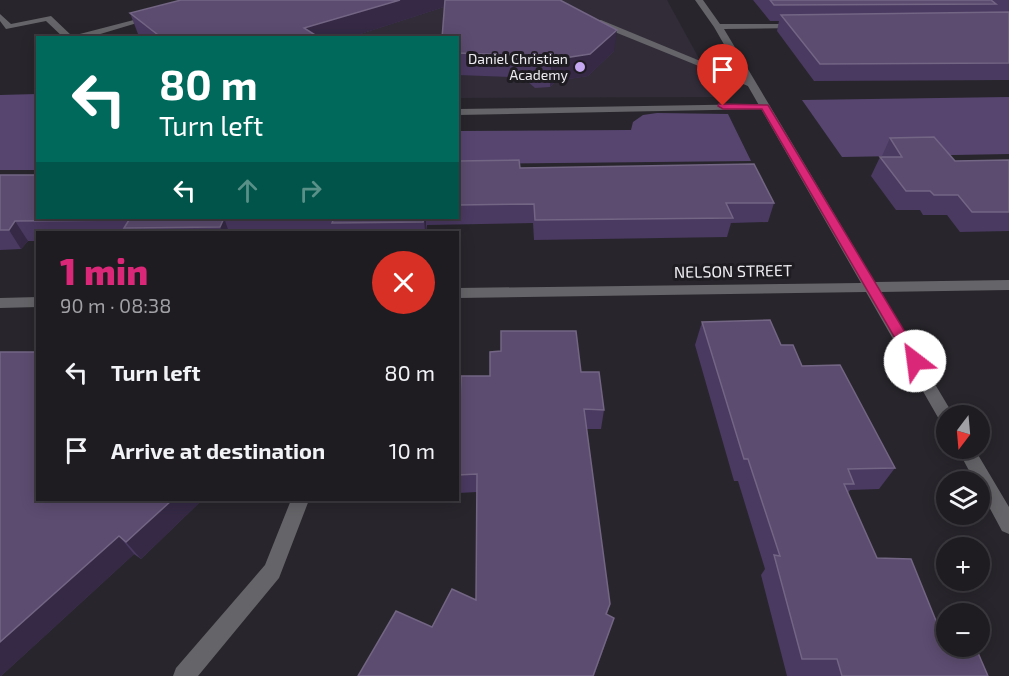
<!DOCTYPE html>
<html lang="en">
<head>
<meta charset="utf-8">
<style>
  :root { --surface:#1e1c21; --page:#26252a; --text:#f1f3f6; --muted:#a1a1a5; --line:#3c3a3f; --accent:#db2777 }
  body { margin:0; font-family:"Exo 2",sans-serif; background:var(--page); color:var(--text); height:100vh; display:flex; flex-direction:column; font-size:22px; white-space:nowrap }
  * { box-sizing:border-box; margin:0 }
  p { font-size:20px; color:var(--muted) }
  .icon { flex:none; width:33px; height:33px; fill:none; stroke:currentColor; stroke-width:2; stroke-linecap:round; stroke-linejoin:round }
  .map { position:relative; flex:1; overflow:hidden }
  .panel { position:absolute; left:36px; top:231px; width:423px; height:270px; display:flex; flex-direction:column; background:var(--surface); border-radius:0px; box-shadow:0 3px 15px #0003,0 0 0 2px var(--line) }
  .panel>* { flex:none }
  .guide { position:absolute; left:36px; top:36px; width:423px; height:183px; border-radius:0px; box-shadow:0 3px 15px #0003,0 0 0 2px var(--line); background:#00695c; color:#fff; overflow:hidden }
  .needle { width:39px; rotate:196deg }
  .buttons { position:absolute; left:936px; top:405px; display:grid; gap:12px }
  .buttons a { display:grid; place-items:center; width:54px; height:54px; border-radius:50%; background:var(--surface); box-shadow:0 3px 15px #0003,0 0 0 2px var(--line); font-size:30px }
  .pin { position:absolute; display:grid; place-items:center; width:51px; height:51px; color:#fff; margin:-62px -26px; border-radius:50% 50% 50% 0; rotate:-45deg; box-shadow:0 0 6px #0007 }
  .pin .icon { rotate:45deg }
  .me { position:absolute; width:66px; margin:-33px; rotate:330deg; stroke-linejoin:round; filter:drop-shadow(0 0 4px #0008) }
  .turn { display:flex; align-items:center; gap:21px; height:126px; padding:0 24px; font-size:27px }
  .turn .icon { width:78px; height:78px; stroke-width:2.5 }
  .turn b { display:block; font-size:42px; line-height:51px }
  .lanes { display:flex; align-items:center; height:57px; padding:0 24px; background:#0003; justify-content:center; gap:30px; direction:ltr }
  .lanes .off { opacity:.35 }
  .round { display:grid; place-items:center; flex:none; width:63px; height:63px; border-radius:32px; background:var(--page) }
  .headline { display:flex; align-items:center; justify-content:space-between; height:102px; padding:0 24px }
  h1 { font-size:36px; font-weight:800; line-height:45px; color:var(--accent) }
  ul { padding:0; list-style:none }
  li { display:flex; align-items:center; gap:18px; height:78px; padding:0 24px }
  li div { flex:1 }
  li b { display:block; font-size:22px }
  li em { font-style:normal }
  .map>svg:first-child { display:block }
</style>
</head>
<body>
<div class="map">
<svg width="1009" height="676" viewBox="0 0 1009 676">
  <rect width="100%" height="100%" fill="#28262c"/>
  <!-- built -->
  <polygon fill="#312c38" points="260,0 667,0 720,97 458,98 458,38 127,38"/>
  <!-- green -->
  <g fill="#574570">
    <polygon points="37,94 37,170 0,170 0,95"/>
    <polygon points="1009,97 1009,154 842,157 802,100"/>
    <polygon points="657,113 728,114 751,161 458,164 458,131 631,130 633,122 643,115"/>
  </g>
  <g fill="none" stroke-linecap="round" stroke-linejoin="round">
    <!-- service -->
    <g fill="#656468" fill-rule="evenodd">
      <polygon points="0,14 11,24 51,16 72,36 153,15 157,17 87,38 64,38 46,21 6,29 0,21"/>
      <polygon points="595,20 601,20 756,84 748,86 595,24"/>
      <polygon points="765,104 770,107 769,109 458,115 458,109"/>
    </g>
    <!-- minor -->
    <g fill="#656468" fill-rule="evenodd">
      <polygon points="695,0 703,0 720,24 796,24 800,26 796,28 724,29 875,282 1009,280 1009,290 880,292 954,416 946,416 946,422 940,421 866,292 458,298 458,288 861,283 714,27"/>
      <polygon points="38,297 38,307 0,308 0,298"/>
      <polygon points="957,448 974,448 1009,507 1009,534 1002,531 980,490 980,482 975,482"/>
      <polygon points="291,500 309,500 279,578 198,676 173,676 176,668 265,565"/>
    </g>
  </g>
  <!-- wall -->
  <g fill="#4a3961">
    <polygon points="560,0 614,51 588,76 556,81 550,87 535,88 527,81 517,82 511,77 458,75 458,38 444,7 348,38 143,38 138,34 130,13"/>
    <polygon points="753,0 1009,0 1009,80 814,81 777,31 779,21 770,21"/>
    <polygon points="890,138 955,161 1009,160 1009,231 960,232 947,215 923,215 920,210 896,210 871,176 880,157 882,157 882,156"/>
    <polygon points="458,161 520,168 774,203 768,222 731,223 727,237 534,240 533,223 427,225 426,232 38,232 38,241 28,241 21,249 0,250 0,175 38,218 458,218"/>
    <polygon points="702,322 781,345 802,366 895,468 879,489 850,490 848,493 877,558 945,643 988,676 787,676 761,575 765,569 738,481 734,481 695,345"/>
    <polygon points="581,372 604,410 601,429 586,429 610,604 607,615 609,633 594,676 358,676 432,627 476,600 477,492 458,493 458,454 490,376"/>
    <polygon points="38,500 202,500 141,559 134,554 1,676 0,676"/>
  </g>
  <!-- shaded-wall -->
  <g fill="#352945">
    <polygon points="400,0 446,0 447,6 348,38 306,38 304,28"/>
    <polygon points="617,30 614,51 588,76 556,81 550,87 551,65 558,59"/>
    <polygon points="224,218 229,232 222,232 220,227"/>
    <polygon points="424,218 426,218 426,232 425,232"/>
    <polygon points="15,221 28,241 21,249 9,230"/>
    <polygon points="172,500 202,500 141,559 126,542"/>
    <polygon points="119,536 134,554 1,676 0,676 0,642"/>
    <polygon points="614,618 594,676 593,676"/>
  </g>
  <!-- building -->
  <g fill="#5c4c70" stroke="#736584" stroke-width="1.5">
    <polygon points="181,0 400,0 304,28 320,38 162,38 130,13"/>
    <polygon points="445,0 560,0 617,30 590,54 558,59 551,65 535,65 528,59 517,59 511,55 458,53 458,38 442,38"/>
    <polygon points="770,0 991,0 996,4 774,5"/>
    <polygon points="1009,12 1009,63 820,64 781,15"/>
    <polygon points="934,137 955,161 1009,160 1009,212 972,212 958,195 934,195 930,191 906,191 880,157 902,157 890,138"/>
    <polygon points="519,160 520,168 754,164 774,203 726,203 733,218 535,220 534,204 458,205 458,161"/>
    <polygon points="0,175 38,175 38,218 241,218 224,218 220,227 124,228 129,220 15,221 9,230 0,230"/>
    <polygon points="334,218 424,218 423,222 332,223"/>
    <polygon points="770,320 781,345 793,345 802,366 840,365 895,468 848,469 854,484 844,484 877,558 911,559 945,643 946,643 946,646 975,646 988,676 842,676 837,659 802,659 774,555 780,556 748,459 744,459 702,322"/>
    <polygon points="501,331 576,331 581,372 599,372 604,410 584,409 610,604 606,614 614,618 593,676 358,676 396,611 432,627 452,589 476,600 477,474 458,475 458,454 461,376 490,376 490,352 501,351"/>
    <polygon points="0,352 38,352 38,500 172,500 126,542 119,536 0,642"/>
  </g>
  <!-- route -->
  <polygon fill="#db2777" stroke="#8e194d" stroke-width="1.5" points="719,104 768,105 920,357 920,364 910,364 762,109 723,109 718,106"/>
  <!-- markers -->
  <circle fill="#c5a7f1" stroke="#1f1c22" stroke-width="2" cx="580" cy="67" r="6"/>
  <g text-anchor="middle" stroke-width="6" stroke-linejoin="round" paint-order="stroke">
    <!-- far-poi labels -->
    <g font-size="14" fill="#eeedf1" stroke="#1f1c22" text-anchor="end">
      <text x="568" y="64">Daniel Christian<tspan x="568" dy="16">Academy</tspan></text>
    </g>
    <!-- street labels -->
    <g font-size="16" fill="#eeedf1" stroke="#1f1c22">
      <text transform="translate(733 271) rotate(-1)" y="6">NELSON STREET</text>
    </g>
  </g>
</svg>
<div class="buttons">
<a><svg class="needle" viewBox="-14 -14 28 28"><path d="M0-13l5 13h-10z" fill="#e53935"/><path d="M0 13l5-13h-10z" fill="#a1a1a5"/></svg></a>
<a><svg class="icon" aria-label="layers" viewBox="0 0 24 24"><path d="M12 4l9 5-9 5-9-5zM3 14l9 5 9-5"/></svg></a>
<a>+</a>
<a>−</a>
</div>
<div class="pin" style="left:723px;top:106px;background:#d93025"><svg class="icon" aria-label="arrive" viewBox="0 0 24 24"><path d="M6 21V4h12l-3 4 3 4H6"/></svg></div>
<svg class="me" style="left:915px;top:361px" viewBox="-20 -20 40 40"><circle r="19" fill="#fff"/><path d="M0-13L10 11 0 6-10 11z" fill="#db2777"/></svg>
<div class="guide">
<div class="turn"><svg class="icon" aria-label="left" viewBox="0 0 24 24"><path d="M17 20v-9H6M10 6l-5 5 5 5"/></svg><div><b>80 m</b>Turn left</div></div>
<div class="lanes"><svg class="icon" aria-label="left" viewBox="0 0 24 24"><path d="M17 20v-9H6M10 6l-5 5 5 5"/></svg><svg class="icon off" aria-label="ahead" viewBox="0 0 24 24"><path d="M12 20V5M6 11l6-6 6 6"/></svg><svg class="icon off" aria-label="right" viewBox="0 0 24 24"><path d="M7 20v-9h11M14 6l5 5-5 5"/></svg></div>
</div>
<section class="panel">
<div class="headline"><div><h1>1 min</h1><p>90 m · 08:38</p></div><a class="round" style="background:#d93025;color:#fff"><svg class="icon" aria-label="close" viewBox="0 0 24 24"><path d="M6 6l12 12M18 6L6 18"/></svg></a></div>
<ul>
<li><svg class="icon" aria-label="left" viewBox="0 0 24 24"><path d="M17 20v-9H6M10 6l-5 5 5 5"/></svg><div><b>Turn left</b></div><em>80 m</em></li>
<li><svg class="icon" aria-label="arrive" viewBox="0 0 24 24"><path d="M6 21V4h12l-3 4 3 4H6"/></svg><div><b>Arrive at destination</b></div><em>10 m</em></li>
</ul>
</section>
</div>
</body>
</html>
